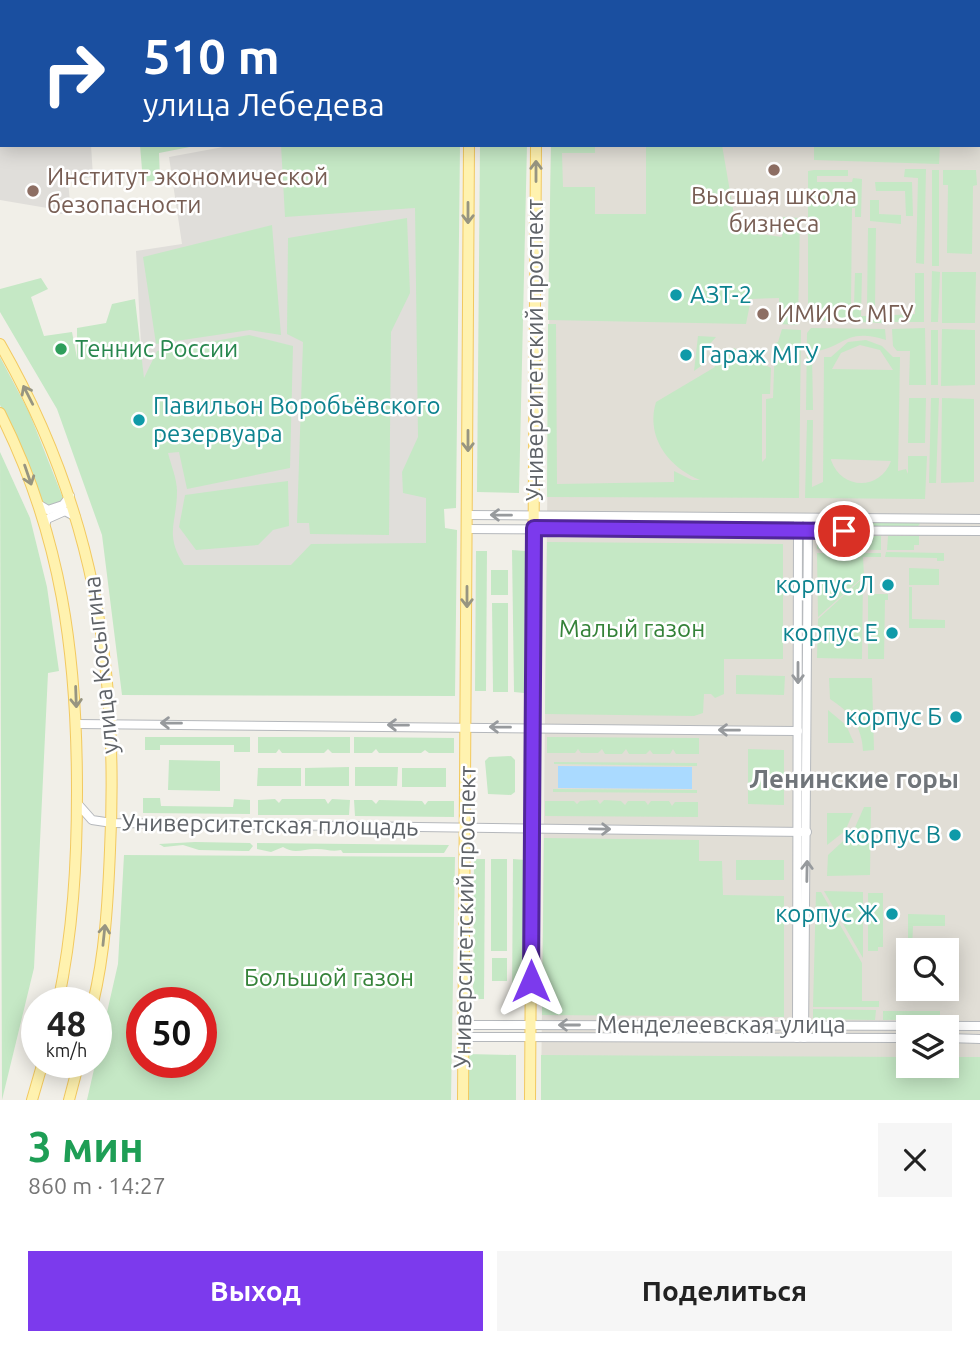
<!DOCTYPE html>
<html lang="ru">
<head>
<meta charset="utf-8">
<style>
  :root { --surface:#fff; --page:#f6f6f6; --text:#222; --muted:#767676; --accent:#7c3aed }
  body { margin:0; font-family:Ubuntu,sans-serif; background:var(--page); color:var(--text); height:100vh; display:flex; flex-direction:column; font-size:26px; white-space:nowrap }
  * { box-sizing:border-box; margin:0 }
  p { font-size:23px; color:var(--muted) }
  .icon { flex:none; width:38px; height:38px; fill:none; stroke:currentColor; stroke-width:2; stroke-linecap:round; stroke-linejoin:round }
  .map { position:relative; height:1100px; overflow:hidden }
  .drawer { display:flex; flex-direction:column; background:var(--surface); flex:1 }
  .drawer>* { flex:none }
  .banner { position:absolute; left:0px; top:0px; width:980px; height:147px; box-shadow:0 4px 18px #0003; background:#1a4fa0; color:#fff; overflow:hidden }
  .tools { position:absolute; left:896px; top:938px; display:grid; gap:14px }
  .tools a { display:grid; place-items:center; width:63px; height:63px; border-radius:0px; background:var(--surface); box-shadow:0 4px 18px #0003; font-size:35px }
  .speed { position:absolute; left:21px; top:987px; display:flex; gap:14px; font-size:35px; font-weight:700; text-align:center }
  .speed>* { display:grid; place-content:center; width:91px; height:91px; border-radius:50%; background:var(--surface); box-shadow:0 4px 18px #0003; line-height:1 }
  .speed small { font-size:18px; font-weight:400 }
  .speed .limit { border:10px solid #d22; background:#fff; color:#111 }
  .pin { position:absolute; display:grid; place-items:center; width:60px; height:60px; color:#fff; margin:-30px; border:4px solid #fff; border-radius:50%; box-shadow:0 2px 7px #0007 }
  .me { position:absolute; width:77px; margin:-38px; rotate:0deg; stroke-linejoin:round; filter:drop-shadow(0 0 5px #0008) }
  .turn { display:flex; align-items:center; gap:24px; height:147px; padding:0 28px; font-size:32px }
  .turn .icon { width:91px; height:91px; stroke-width:2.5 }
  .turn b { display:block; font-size:49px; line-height:60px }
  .round { display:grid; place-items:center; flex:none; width:74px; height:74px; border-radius:0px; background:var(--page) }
  .overview { display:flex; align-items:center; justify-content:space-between; height:119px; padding:0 28px }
  h1 { font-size:42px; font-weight:600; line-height:52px; color:#1e9e55 }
  .cta { display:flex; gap:14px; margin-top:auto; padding:14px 28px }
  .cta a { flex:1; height:80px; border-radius:0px; background:var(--accent); color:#fff; font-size:28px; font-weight:600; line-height:80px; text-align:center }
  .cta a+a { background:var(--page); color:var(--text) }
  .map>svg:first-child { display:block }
</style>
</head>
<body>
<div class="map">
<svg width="980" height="1100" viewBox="0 0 980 1100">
  <rect width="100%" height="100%" fill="#f1efe8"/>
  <!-- industrial -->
  <g fill="#e0deda">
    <polygon points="0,118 2,145 91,145 93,177 68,180 71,214 60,214 59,210 0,200"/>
    <polygon points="234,145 454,145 434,486 435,573 174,623 143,382 136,251 182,244 169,157"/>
  </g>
  <!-- education -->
  <path fill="#e1ded6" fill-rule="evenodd" d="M875,0H980V1100H541L551,145H978V2H862ZM908,950H947V989H908ZM908,1027H947V1066H908Z"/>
  <!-- green -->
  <g fill="#c5e8c5" fill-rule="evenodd">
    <polygon points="140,145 200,145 159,153 160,180 143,182"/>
    <path d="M281,145H460L456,508L444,509L445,528L457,530L455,696L122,695L102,535L57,409L0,312V289L41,278L48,289L31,297L44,336L72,332L77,358V328L106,323L112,304L135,299L144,378L157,351L249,335L293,346L290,468L187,489L179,452L168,453C171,465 177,479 177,491C177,523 164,534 184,565H291L311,544L426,543V498L403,493L402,472L418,437L415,208L285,217Z"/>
    <polygon points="480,145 527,145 519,493 477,492"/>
    <polygon points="551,145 595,145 595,153 562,153 563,187 595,187 595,214 646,214 646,145 722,145 734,215 733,230 782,237 783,217 800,218 798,325 779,324 779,298 751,299 746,324 548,320"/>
    <polygon points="814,145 940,145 939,164 814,160"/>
    <polygon points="905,169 926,169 924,264 916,263 918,178 904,177"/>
    <polygon points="814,170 848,170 848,176 817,176 817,182 852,182 853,178 862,179 861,217 855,217 855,208 852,208 851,306 854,306 855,273 862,273 861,316 883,316 883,323 808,320 808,171"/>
    <rect x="932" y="170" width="7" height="96"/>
    <polygon points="943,170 976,170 977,185 973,186 972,254 947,253 948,185 943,185"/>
    <polygon points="875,182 912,182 913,216 906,216 905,191 876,191"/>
    <polygon points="870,200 879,200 879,214 901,215 901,224 870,221"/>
    <polygon points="407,218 410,293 391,332 389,535 310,534 309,523 297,523 303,342 287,334 288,238"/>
    <polygon points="272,225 281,335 250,330 156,344 143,257"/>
    <polygon points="868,228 876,228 875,307 867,308"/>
    <polygon points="932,271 940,272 938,322 931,322"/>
    <polygon points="942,272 976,272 975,323 942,323"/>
    <polygon points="915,273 924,273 924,322 894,322 894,315 915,314"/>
    <path d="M548,324H556L557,484L674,482V471L692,480H700C670,468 645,438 656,402L715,367L712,360L734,348L771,368L770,394H762V462L766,458V399L773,398L775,343L778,342L782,329L801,330L799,498L547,497Z"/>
    <path d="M811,328L885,329L886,340C844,327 846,348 812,352L813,410H806L807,333Z"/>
    <polygon points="925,328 926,385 909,385 910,351 897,351 893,346 892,329"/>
    <polygon points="942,329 975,330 975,385 941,386"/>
    <rect x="931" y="330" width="7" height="55"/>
    <polygon points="698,336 716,337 703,352 701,366 694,371"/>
    <path d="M866,340L882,346L893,357H900L898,471L906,469L908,474V456H927L925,499L805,498L807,420H813L812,487L823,482L824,357H831L848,342ZM860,345L880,350L893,370L832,369L841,353ZM831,460V459L891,461C880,491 841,490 831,460Z"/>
    <polygon points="0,357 29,412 63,498 62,502 44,509 0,405"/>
    <polygon points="909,398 926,398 925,443 908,443"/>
    <polygon points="931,398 939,398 936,483 929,483"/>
    <polygon points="942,398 974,399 974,482 941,483"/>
    <polygon points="0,452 30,518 47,587 59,671 48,673 34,968 2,1100"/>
    <polygon points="288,481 289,526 273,530 258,545 196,550 179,527 185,495"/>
    <polygon points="547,518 637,521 636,526 547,525"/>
    <polygon points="659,521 783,521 786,526 659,527"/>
    <polygon points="819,521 918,522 920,524 917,527 819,527"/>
    <polygon points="817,535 881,536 881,550 817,549"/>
    <polygon points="888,536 919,536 919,545 914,545 914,550 887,550"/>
    <polygon points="547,542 783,544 783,659 724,659 724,694 715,698 711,694 704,694 703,713 694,716 545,714"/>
    <polygon points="512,550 525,551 524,693 514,692"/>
    <polygon points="476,551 487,551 486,691 475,691"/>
    <polygon points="886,552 944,553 944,561 937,561 937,558 885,557"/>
    <polygon points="817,553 881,553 881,557 863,557 864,576 818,617"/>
    <polygon points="909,568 939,569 939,585 909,585"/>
    <rect x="491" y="570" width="17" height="25"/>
    <polygon points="863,578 862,659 817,658 818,619"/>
    <polygon points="909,587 912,587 912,619 945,620 945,628 909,628"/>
    <polygon points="868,594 888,594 888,600 885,600 884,659 868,659"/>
    <polygon points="492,603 508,603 508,692 493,692"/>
    <polygon points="736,675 785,676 784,695 736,694"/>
    <path d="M829,678H872L874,750L863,751C862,726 850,712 830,699Z"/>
    <polygon points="828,710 846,725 854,743 828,743"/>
    <polygon points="145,737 250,737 250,752 234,752 234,745 160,745 160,750 145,750"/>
    <polygon points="258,737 350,737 350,753 332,753 328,749 324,753 282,753 279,749 276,753 258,753"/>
    <polygon points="354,737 454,738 454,753 429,753 425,750 421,753 379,753 376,749 372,753 354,753"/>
    <polygon points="547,737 699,738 699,754 676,754 673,749 670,754 653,754 650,750 646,754 629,754 626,749 622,754 605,754 602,749 598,753 581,753 578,749 575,753 547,753"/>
    <polygon points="748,749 784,750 784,805 748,804"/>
    <polygon points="511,756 515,760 515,792 511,795 488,794 485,761 489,757"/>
    <polygon points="169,760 220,761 220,791 168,790"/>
    <polygon points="554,762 697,763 697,766 554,764"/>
    <polygon points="349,767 349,786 305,786 305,768"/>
    <polygon points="355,767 398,767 397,786 355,786"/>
    <polygon points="258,768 301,768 301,786 257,786"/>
    <rect x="402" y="768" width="44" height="19"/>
    <polygon points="553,789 697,790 697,793 553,792"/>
    <polygon points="143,798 160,798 161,806 233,807 234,799 250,800 250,814 143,813"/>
    <polygon points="275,799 279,803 282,799 325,799 328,804 332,799 350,800 349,815 258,815 258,800"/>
    <polygon points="354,800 372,800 376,804 379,800 422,801 425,805 428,801 454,801 454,817 355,816"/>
    <polygon points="597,800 600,804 604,800 621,801 625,805 628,801 645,801 648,805 651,801 669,801 672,806 675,802 698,802 698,817 545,816 545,801 574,801 577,804 580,801"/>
    <polygon points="864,807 871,807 870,875 827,876 828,855 853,832"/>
    <polygon points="827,813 853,813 845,831 827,845"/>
    <polygon points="544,838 699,840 699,861 722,861 723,895 784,896 784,1017 542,1015"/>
    <polygon points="195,842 250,843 253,846 249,851 243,851 199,850 183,845 164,847 159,844"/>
    <path d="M257,843L449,845L444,853H343L341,850C331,852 326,849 317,849C305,848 295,855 283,847L271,852L257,849Z"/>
    <path d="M124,855L455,857L451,1100H87L118,964ZM142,1003H201V1062H142Z"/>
    <polygon points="474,859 485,859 484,999 473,999"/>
    <rect x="491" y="859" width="16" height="92"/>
    <polygon points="513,859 525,860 524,1002 512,1001"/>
    <rect x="736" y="860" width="48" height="20"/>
    <polygon points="824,891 863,892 863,958"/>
    <polygon points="816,892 821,892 862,963 862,1001 879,1001 879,1007 813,1007"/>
    <polygon points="868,893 883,893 883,947 878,947 878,951 868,951"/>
    <polygon points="908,914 945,915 945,926 913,926 912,950 908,950 908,957"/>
    <rect x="492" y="958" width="15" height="23"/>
    <polygon points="813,1009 876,1010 875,1020 813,1019"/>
    <polygon points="883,1011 940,1011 940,1019 883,1020"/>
    <polygon points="467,1054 516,1055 516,1100 467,1100"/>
    <polygon points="541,1055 908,1057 908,1066 947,1066 947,1057 980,1057 980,1100 541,1100"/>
  </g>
  <!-- water -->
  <polygon fill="#aadaff" points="558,766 692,767 692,789 558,788"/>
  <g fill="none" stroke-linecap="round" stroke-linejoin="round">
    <defs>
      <g id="minor">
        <polyline points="38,504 48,510 63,505 70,496"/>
        <polyline points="467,515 980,519"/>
        <polyline points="45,526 47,519 65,511 76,517"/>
        <polyline points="467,529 980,531"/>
        <polyline points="77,724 798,731"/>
        <polyline points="77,803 92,820 112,823 807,832"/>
        <polyline points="463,1025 980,1026"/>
        <polyline points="463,1037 908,1038"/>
        <polyline points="797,1038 798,518"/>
        <polyline points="804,1038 808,518"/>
        <polyline points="947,1038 980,1039"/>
      </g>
      <g id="major">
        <polyline points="416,2 427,0"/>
        <polyline points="470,2 470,0"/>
        <polyline points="514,2 527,0"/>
        <polyline points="539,2 539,0"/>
        <polyline points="637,2 650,0"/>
        <polyline points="0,54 2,54"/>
        <polyline points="0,73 2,73"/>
        <polyline points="0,86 2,86"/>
        <polyline points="0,106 2,106"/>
        <path d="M0,344C93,506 119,665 110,850C108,901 105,953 93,1003"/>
        <path d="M0,413C62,536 77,655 77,791C77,864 73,931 58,1003"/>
        <polyline points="32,1100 43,1062"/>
        <polyline points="69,1100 79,1062"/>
        <polyline points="463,1100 469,145"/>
        <polyline points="530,1100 536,145"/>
      </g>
    </defs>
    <!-- minor casing -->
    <use href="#minor" stroke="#b5b8bc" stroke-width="10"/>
    <!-- major casing -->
    <use href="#major" stroke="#f2c960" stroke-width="12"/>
    <!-- minor -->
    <use href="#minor" stroke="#fff" stroke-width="8"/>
    <!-- major -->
    <use href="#major" stroke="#fff2af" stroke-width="10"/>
  </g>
  <!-- one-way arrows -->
  <defs><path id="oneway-shaft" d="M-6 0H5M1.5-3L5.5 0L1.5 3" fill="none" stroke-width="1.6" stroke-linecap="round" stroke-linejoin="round" transform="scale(1.75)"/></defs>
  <g stroke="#979581">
    <use href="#oneway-shaft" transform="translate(536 171) rotate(-90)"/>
    <use href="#oneway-shaft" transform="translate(468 213) rotate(90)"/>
    <use href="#oneway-shaft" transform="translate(28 395) rotate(-117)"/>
    <use href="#oneway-shaft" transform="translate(468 441) rotate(90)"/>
    <use href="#oneway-shaft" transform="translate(28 475) rotate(71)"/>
    <use href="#oneway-shaft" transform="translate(467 597) rotate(90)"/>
    <use href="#oneway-shaft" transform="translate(76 697) rotate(88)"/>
    <use href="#oneway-shaft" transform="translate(104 935) rotate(-84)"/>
  </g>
  <g stroke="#979a9d">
    <use href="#oneway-shaft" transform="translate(501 515) rotate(-179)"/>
    <use href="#oneway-shaft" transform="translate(798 673) rotate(90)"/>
    <use href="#oneway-shaft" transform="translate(171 723) rotate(-179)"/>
    <use href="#oneway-shaft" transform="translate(398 725) rotate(-179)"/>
    <use href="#oneway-shaft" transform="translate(500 727) rotate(-179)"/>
    <use href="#oneway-shaft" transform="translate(729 730) rotate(-179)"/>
    <use href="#oneway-shaft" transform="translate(600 829) rotate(1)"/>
    <use href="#oneway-shaft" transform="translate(807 871) rotate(-89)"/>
    <use href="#oneway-shaft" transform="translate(569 1025) rotate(-180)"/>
  </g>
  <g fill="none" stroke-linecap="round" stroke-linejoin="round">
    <defs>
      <polyline id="route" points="531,981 534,528 844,531"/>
    </defs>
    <!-- route casing -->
    <use href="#route" stroke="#51269a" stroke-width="18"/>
    <!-- route -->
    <use href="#route" stroke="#7c3aed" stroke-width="12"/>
  </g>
  <!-- markers -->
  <g fill="#8d6e63" stroke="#fff" stroke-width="2.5">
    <circle cx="774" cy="170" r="7"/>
    <circle cx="33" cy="191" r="7"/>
    <circle cx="763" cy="314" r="7"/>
  </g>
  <g fill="#0f9aa8" stroke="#fff" stroke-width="2.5">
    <circle cx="676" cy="295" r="7"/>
    <circle cx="686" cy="355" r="7"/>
    <circle cx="139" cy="420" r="7"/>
    <circle cx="888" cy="585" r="7"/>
    <circle cx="892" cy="633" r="7"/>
    <circle cx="956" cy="717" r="7"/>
    <circle cx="955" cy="835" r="7"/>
    <circle cx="892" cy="914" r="7"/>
  </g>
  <circle fill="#2e9e5b" stroke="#fff" stroke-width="2.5" cx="61" cy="349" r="7"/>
  <g text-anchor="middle" stroke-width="5" stroke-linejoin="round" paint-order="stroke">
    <!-- education labels -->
    <g font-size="24" fill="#785e54" stroke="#fff" text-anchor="start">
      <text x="47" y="185">Институт экономической<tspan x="47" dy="28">безопасности</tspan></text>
      <text x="774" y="204" text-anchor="middle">Высшая школа<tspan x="774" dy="28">бизнеса</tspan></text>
      <text x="777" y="322">ИМИСС МГУ</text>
    </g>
    <!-- culture labels -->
    <g font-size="24" fill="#0d838f" stroke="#fff" text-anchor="end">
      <text x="690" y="303" text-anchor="start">АЗТ-2</text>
      <text x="700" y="363" text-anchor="start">Гараж МГУ</text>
      <text x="153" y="414" text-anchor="start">Павильон Воробьёвского<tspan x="153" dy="28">резервуара</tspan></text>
      <text x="874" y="593">корпус Л</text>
      <text x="878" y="641">корпус Е</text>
      <text x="942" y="725">корпус Б</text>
      <text x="941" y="843">корпус В</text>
      <text x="878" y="922">корпус Ж</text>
    </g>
    <!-- leisure labels -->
    <g font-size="24" fill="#27864d" stroke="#fff" text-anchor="start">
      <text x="75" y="357">Теннис России</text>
    </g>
    <!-- street labels -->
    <g font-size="24" fill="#5f6368" stroke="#fff">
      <text transform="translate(535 350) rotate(-90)" y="8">Университетский проспект</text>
      <text transform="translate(101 665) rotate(-96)" y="8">улица Косыгина</text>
      <text transform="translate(270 825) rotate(1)" y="8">Университетская площадь</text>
      <text transform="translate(465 917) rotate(-89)" y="8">Университетский проспект</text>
      <text x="721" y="1033">Менделеевская улица</text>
    </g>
    <!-- park labels -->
    <g font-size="24" fill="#348238" stroke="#fff">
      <text x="632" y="637">Малый газон</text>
      <text x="329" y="986">Большой газон</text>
    </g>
    <!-- neighbourhood labels -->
    <g font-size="26" font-weight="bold" fill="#70757a" stroke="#fff">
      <text x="854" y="788">Ленинские горы</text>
    </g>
  </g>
</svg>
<div class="tools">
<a><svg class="icon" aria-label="search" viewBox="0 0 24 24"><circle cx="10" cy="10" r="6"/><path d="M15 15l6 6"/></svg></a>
<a><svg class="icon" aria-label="layers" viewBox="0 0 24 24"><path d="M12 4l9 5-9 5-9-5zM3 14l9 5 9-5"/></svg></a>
</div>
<div class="speed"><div>48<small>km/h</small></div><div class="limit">50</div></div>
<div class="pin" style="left:844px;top:531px;background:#d93025"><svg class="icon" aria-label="arrive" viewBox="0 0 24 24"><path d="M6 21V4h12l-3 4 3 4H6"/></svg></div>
<svg class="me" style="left:531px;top:981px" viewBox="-20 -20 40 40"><path d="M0-17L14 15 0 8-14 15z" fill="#7c3aed" stroke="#fff" stroke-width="4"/></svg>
<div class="banner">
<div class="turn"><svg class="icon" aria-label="right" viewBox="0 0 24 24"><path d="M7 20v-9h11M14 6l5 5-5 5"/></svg><div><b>510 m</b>улица Лебедева</div></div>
</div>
</div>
<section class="drawer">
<div class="overview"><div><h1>3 мин</h1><p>860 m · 14:27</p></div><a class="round"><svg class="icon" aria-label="close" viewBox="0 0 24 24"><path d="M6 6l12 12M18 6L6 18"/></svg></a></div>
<div class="cta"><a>Выход</a><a>Поделиться</a></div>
</section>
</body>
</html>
